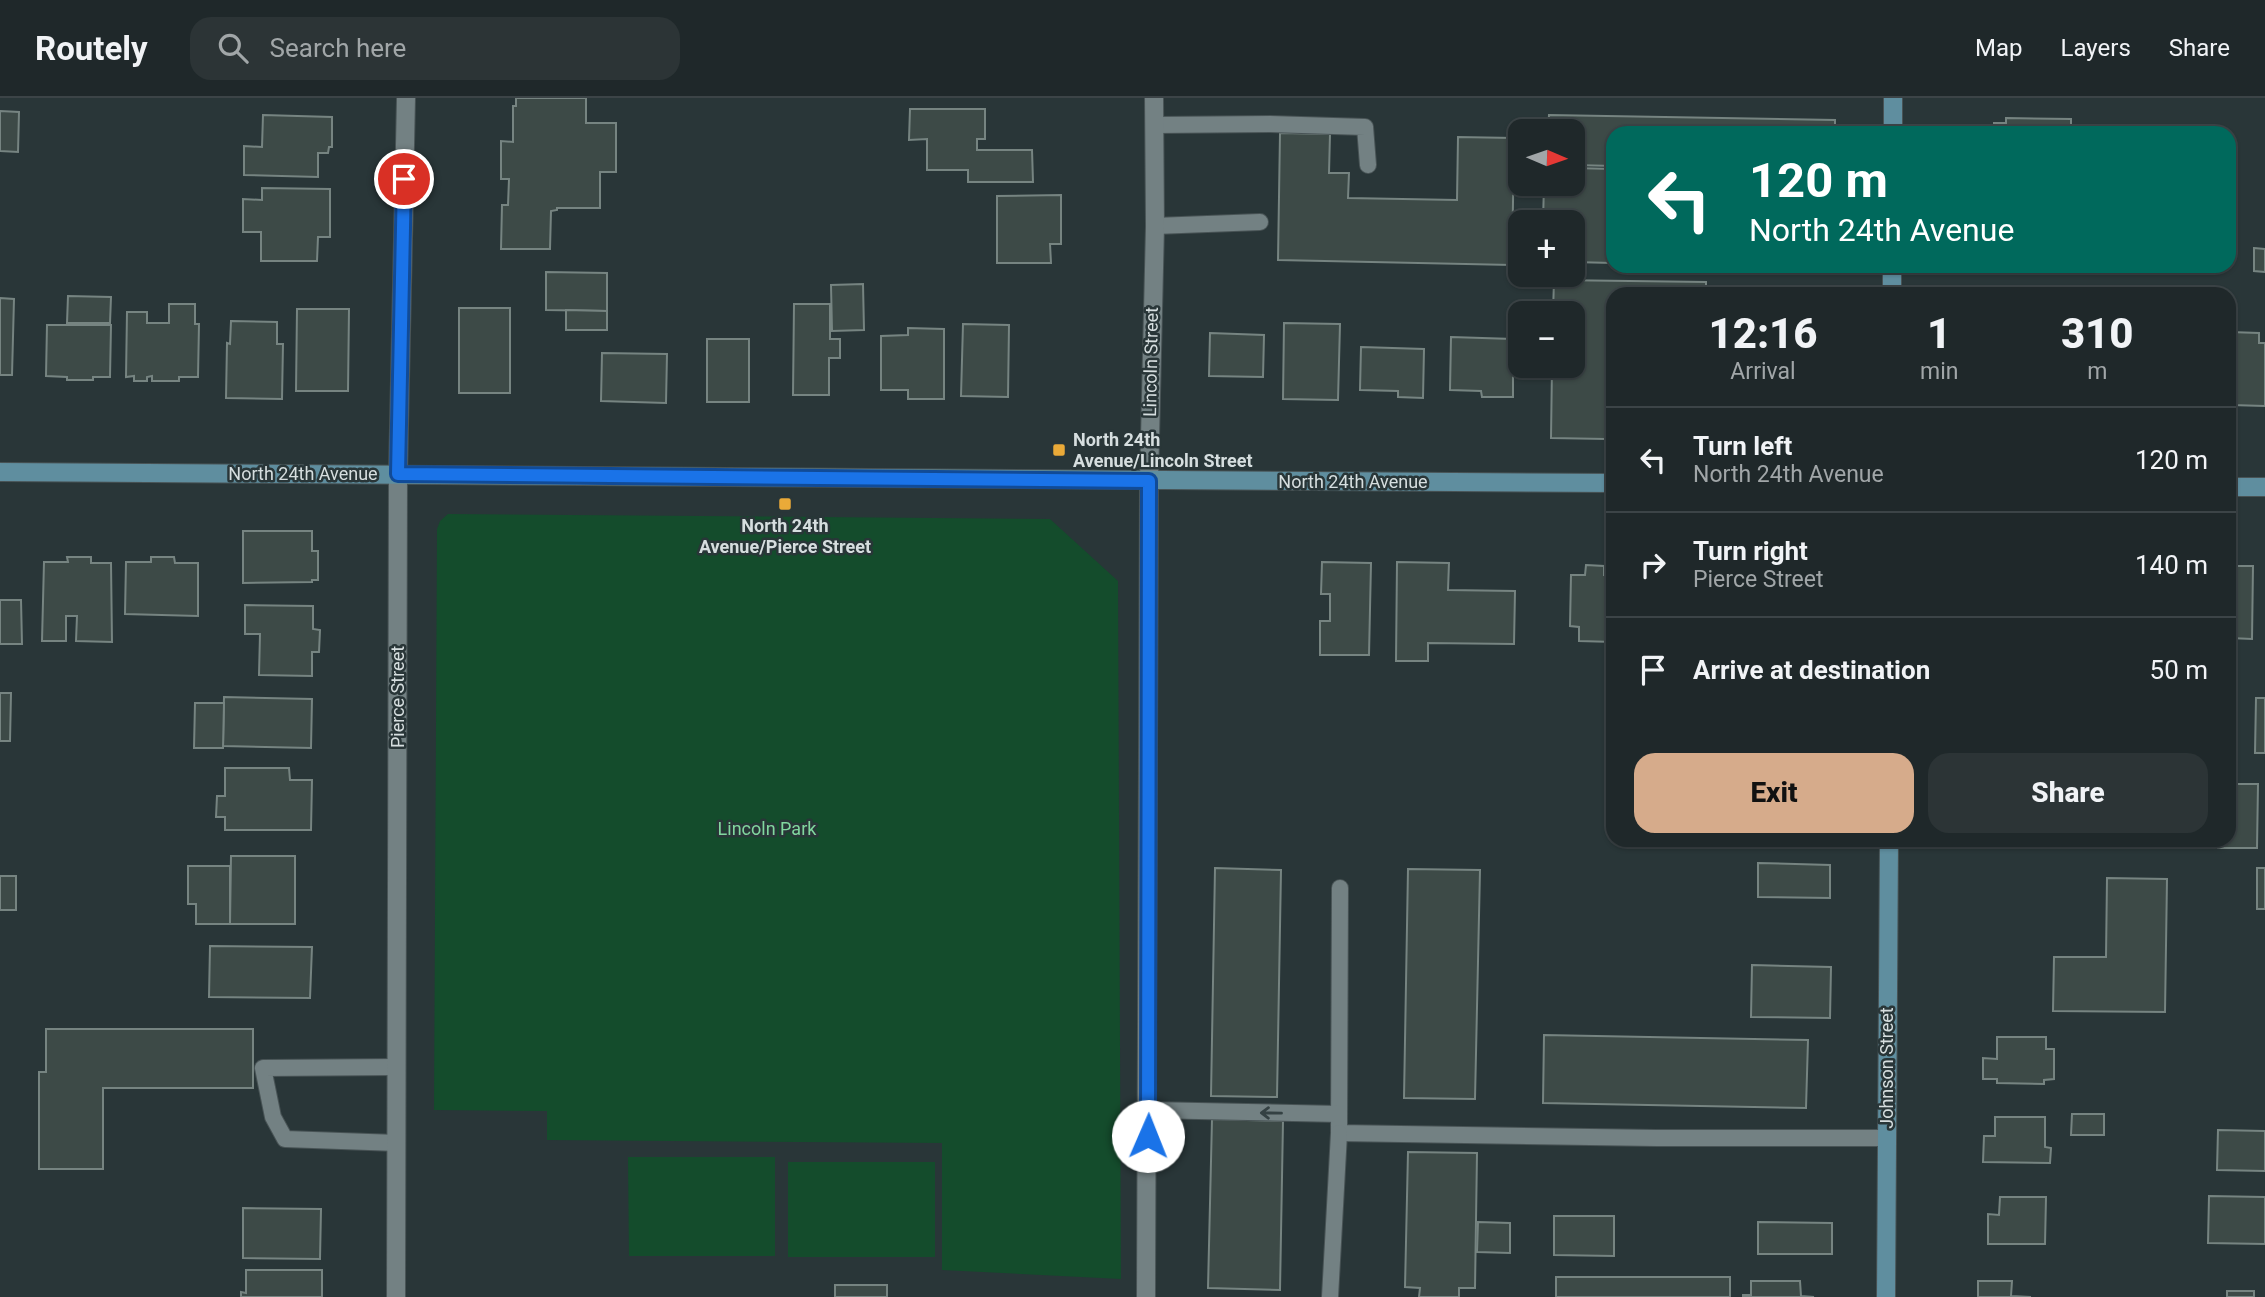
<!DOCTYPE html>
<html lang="en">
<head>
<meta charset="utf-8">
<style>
  :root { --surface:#1f282a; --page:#2c3436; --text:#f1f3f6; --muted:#a1a6a8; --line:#3c4447; --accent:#d6ab8b }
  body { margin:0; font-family:Roboto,sans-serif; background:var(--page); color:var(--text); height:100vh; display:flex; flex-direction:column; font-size:26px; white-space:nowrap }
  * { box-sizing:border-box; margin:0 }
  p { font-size:23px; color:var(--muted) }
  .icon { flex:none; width:38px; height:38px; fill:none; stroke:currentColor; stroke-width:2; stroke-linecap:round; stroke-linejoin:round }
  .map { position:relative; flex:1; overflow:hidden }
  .panel { position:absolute; left:1606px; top:189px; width:630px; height:560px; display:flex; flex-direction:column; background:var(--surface); border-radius:21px; box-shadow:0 2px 5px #0004,0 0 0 2px var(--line) }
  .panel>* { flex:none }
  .banner { position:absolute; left:1606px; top:28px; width:630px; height:147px; border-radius:21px; box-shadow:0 2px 5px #0004,0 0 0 2px var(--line); background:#00695c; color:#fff; overflow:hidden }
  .needle { width:46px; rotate:92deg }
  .fabs { position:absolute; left:1508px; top:21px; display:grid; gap:14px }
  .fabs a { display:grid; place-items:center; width:77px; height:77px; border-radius:14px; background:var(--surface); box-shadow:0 2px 5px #0004,0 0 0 2px var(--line); font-size:35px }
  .pin { position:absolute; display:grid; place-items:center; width:60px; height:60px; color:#fff; margin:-30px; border:4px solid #fff; border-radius:50%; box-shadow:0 2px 7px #0007 }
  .me { position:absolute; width:77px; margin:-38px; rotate:1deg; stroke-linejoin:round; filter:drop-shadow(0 0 5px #0008) }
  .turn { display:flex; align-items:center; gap:24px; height:147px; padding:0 28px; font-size:32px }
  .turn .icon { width:91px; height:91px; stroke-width:2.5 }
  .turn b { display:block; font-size:49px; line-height:60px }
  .eta { display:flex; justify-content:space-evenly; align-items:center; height:119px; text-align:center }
  .eta b { font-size:42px; font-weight:800; line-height:49px }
  .button { display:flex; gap:14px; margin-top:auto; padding:14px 28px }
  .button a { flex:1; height:80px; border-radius:21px; background:var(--accent); color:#111; font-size:28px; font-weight:800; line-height:80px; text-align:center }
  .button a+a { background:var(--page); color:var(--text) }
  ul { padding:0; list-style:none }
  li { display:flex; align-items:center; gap:21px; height:105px; padding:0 28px; border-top:2px solid var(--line) }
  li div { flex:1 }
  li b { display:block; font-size:26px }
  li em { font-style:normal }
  header { display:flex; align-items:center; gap:42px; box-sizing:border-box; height:98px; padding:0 35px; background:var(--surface); border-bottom:2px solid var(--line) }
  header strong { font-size:33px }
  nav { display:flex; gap:38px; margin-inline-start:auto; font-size:24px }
  .search { width:490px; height:63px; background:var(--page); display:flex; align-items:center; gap:18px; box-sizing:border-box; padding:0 24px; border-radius:21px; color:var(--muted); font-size:26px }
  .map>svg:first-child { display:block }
</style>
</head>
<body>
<header>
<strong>Routely</strong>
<div class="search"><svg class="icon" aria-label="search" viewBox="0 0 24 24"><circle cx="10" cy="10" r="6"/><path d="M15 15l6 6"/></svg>Search here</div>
<nav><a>Map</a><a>Layers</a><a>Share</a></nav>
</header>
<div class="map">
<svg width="2265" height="1199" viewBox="0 0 2265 1199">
  <rect width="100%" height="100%" fill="#293638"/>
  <!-- green -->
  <g fill="#144c2c">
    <polygon points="448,416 1050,421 1118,483 1121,1181 942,1172 942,1045 547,1042 547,1013 434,1012 437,431 440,423"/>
    <polygon points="628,1059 775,1059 775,1158 629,1158"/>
    <rect x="788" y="1064" width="147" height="95"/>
  </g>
  <!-- building -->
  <g fill="#3d4a47" stroke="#768481" stroke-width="2">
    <polygon points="516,0 586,0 586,25 616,25 616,74 600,74 600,110 557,110 557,112 551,113 550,151 501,151 502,107 508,107 509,81 501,81 501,43 513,44 513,8 516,8"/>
    <polygon points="910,11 985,11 985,41 977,41 977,52 1032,52 1033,84 968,84 968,72 927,72 927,41 909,42"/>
    <polygon points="0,13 19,14 18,54 0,53"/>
    <polygon points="263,17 332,19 332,49 329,49 328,55 318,55 318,79 244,77 244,48 262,49"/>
    <polygon points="1549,17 1835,22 1835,35 1614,35 1614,68 1573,67 1573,33 1548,33"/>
    <polygon points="2006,20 2071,21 2071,35 1994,35 1994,25 2006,25"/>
    <polygon points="1280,35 1330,36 1329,75 1349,75 1348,100 1457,102 1458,39 1514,40 1512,167 1278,162"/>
    <polygon points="1573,70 1614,71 1613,165 1573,164 1573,124 1543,124 1544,86 1573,86"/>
    <polygon points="262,90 330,91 330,139 318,139 317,163 261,163 261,134 243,134 243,101 262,102"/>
    <polygon points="1061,97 1061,146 1050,146 1051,165 997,165 997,98"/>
    <polygon points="2254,150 2265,151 2265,174 2254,173"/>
    <polygon points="546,174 607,175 607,213 546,212"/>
    <polygon points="1554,182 1706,184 1706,196 1614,196 1614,246 1608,245 1606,341 1551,340 1552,268 1573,268 1573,215 1553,215"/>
    <polygon points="863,186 864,232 832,233 831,187"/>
    <polygon points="68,198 111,199 110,225 67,225"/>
    <polygon points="0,200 14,201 12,277 0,277"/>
    <polygon points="169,206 195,206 195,226 199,226 198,279 179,279 179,283 152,283 152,278 147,279 147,283 134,283 134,278 126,279 127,214 147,214 147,225 169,225"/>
    <polygon points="794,206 830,206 830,241 840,241 840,260 829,260 829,297 793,297"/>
    <rect x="459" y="210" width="51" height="85"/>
    <polygon points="297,211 349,211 348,293 296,293"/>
    <polygon points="566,212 607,213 607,232 566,232"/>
    <polygon points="231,223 277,224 277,246 283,246 282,301 226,300 227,245 230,246"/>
    <polygon points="1284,225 1340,226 1338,302 1283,301"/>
    <polygon points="963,226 1009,227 1008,299 961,298"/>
    <polygon points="47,227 111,227 110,279 93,279 93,282 67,282 67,279 46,278"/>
    <polygon points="908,230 944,231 944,301 908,301 908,292 881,292 881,238 908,237"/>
    <polygon points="2230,234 2259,235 2259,245 2265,245 2265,308 2231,307"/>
    <polygon points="1210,235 1264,237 1263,279 1209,278"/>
    <polygon points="1451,239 1513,241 1513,299 1482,299 1481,293 1450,292"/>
    <rect x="707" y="241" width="42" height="63"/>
    <polygon points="1361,249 1424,251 1423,300 1398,299 1398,293 1360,292"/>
    <polygon points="602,255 667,256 666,305 601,303"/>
    <polygon points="243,433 312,433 312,453 318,453 318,482 312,482 312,484 243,485"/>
    <polygon points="67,459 91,459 91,465 111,465 112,544 76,543 77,518 66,518 66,543 42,543 44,464 68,464"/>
    <polygon points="151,459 174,459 175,465 198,465 198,518 125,516 126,464 151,464"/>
    <polygon points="1322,464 1371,465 1369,557 1320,557 1320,523 1330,523 1330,496 1321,496"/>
    <polygon points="1397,464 1449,465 1448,492 1515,493 1514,546 1428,545 1428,563 1396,563"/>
    <polygon points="1586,467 1604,468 1604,477 1614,478 1614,544 1579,543 1579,529 1570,528 1571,477 1585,477"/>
    <polygon points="2230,468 2253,468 2252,541 2230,540"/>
    <polygon points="0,502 21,502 22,546 0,546"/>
    <polygon points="245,507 313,508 313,531 320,532 319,554 312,554 312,578 259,577 260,536 245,536"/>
    <polygon points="0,595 11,595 10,643 0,643"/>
    <polygon points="224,599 312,601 311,650 223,648"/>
    <polygon points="2256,600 2265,600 2265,655 2255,655"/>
    <polygon points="195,605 224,605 223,650 194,650"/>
    <polygon points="225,670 289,670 290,682 312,682 311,732 225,732 225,719 216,719 217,698 225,698"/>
    <polygon points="2230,686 2258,686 2257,750 2218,750 2218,742 2230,742"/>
    <polygon points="231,758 295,758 295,826 230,826"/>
    <polygon points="1758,765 1830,767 1830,800 1758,799"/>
    <polygon points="188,768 230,768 230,826 196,826 196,806 188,806"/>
    <polygon points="1215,770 1281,772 1277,999 1211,998"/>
    <rect x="2257" y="770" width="8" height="41"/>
    <polygon points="1408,771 1480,772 1475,1001 1404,1000"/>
    <rect x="0" y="778" width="16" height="34"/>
    <polygon points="2107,780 2167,781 2165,914 2053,913 2054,859 2106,859"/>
    <polygon points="210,848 312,849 310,900 209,899"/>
    <polygon points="1752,867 1831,869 1830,920 1751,919"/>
    <polygon points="46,931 253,931 253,990 103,990 103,1071 39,1071 39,974 46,974"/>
    <polygon points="1544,937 1808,942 1806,1010 1543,1005"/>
    <polygon points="1997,939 2046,939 2046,951 2054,951 2054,981 2044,982 2044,986 1997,985 1997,981 1983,981 1983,960 1997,961"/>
    <polygon points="2072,1016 2104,1016 2104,1037 2071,1037"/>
    <polygon points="1995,1019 2045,1019 2045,1049 2051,1050 2050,1065 1983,1064 1984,1038 1995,1038"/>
    <polygon points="1212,1021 1283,1023 1280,1192 1208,1190"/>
    <polygon points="2218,1032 2265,1033 2265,1073 2217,1072"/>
    <polygon points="1408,1054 1477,1055 1475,1190 1459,1190 1459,1199 1419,1199 1420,1190 1405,1189"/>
    <polygon points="2209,1098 2265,1099 2265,1146 2208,1145"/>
    <polygon points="2000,1099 2046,1099 2045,1146 1988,1146 1988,1116 1999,1117"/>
    <polygon points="243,1110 321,1111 320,1161 243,1160"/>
    <polygon points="1554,1118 1614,1118 1614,1158 1554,1157"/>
    <polygon points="1478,1124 1510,1125 1510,1155 1477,1154"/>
    <polygon points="1758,1124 1832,1125 1832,1156 1758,1156"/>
    <polygon points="246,1172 322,1172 322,1199 241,1199 241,1194 246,1195"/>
    <rect x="1556" y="1179" width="174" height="20"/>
    <polygon points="1751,1183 1800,1183 1801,1198 1814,1199 1743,1199 1743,1197 1751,1197"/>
    <polygon points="1978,1183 2012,1183 2011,1198 2031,1199 1978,1199"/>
    <rect x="835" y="1187" width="52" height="12"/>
    <rect x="2227" y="1193" width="27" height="6"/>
  </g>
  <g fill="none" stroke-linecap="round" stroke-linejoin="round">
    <defs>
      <g id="lane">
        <polyline points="1154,27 1270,26 1365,29 1368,67"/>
        <polyline points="1155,128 1260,124"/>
        <polyline points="1340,790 1339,1035 1656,1040 1887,1040"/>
        <polyline points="1149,1012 1339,1016"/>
        <polyline points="397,1045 285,1041 273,1019 263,970 397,969"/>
        <polyline points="1330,1199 1339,1035"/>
      </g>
      <g id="street">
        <polyline points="396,1199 398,376 406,0"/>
        <polyline points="1146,1199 1149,383 1155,128 1154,0"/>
      </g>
      <g id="secondary">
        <polyline points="1893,35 1893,0"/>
        <polyline points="1892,196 1892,168"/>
        <polyline points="0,374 1614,385"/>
        <polyline points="2230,389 2265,389"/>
        <polyline points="1886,1199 1889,742"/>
      </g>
    </defs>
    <!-- lane casing -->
    <use href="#lane" stroke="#485355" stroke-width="18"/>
    <!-- street casing -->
    <use href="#street" stroke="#485355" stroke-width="20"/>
    <!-- secondary casing -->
    <use href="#secondary" stroke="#485355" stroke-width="20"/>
    <!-- lane -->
    <use href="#lane" stroke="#738183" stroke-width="16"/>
    <!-- street -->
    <use href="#street" stroke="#738183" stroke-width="18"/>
    <!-- secondary -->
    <use href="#secondary" stroke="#5f8e9f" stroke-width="18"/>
  </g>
  <!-- one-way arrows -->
  <defs><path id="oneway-shaft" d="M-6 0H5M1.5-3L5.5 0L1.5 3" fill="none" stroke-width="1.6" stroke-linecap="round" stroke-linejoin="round" transform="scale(1.75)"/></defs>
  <use stroke="#344143" href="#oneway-shaft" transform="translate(1271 1015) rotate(-179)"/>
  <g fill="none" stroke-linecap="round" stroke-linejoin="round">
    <defs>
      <polyline id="route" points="404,81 398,376 1149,383 1148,1038"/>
    </defs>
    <!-- route casing -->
    <use href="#route" stroke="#114b97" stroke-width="18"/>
    <!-- route -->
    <use href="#route" stroke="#1a73e8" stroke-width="12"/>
  </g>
  <!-- markers -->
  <g fill="#eaaa38" stroke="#293638" stroke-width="2.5">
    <rect x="1052" y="345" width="14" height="14" rx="3.5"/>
    <rect x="778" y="399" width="14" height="14" rx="3.5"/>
  </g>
  <g text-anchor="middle" stroke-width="5" stroke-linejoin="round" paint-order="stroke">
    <!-- street labels -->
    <g font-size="18" fill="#d6dedf" stroke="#293638">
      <text transform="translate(1151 264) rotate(-89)" y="6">Lincoln Street</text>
      <text x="303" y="382">North 24th Avenue</text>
      <text x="1353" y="390">North 24th Avenue</text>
      <text transform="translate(398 599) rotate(-90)" y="6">Pierce Street</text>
      <text transform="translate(1887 970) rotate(-90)" y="6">Johnson Street</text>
    </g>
    <!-- poi labels -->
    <g font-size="18" font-weight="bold" fill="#d6dedf" stroke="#293638" text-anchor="start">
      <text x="1073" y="348">North 24th<tspan x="1073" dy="21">Avenue/Lincoln Street</tspan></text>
      <text x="785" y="434" text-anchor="middle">North 24th<tspan x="785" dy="21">Avenue/Pierce Street</tspan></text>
    </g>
    <!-- park labels -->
    <g font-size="18" fill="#81d79f" stroke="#293638">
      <text x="767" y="737">Lincoln Park</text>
    </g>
  </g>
</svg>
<div class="fabs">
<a><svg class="needle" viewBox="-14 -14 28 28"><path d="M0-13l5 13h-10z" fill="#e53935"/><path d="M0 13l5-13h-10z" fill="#a1a6a8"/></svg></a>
<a>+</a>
<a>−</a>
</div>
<div class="pin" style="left:404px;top:81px;background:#d93025"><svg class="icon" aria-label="arrive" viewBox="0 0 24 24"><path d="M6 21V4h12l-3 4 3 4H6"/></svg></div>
<svg class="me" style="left:1148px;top:1038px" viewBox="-20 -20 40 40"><circle r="19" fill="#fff"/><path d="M0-13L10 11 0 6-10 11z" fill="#1a73e8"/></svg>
<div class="banner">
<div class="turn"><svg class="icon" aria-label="left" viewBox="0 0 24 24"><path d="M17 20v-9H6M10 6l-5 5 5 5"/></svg><div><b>120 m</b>North 24th Avenue</div></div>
</div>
<section class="panel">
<div class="eta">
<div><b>12:16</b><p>Arrival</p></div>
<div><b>1</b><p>min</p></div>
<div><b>310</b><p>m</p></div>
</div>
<ul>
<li><svg class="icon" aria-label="left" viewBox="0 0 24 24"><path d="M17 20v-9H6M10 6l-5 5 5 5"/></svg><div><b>Turn left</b><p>North 24th Avenue</p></div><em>120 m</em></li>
<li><svg class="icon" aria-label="right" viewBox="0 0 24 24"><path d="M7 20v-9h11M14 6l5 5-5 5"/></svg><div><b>Turn right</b><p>Pierce Street</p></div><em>140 m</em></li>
<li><svg class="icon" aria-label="arrive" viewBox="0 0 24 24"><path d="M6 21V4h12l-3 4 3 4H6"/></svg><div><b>Arrive at destination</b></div><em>50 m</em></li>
</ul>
<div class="button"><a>Exit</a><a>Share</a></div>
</section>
</div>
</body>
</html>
